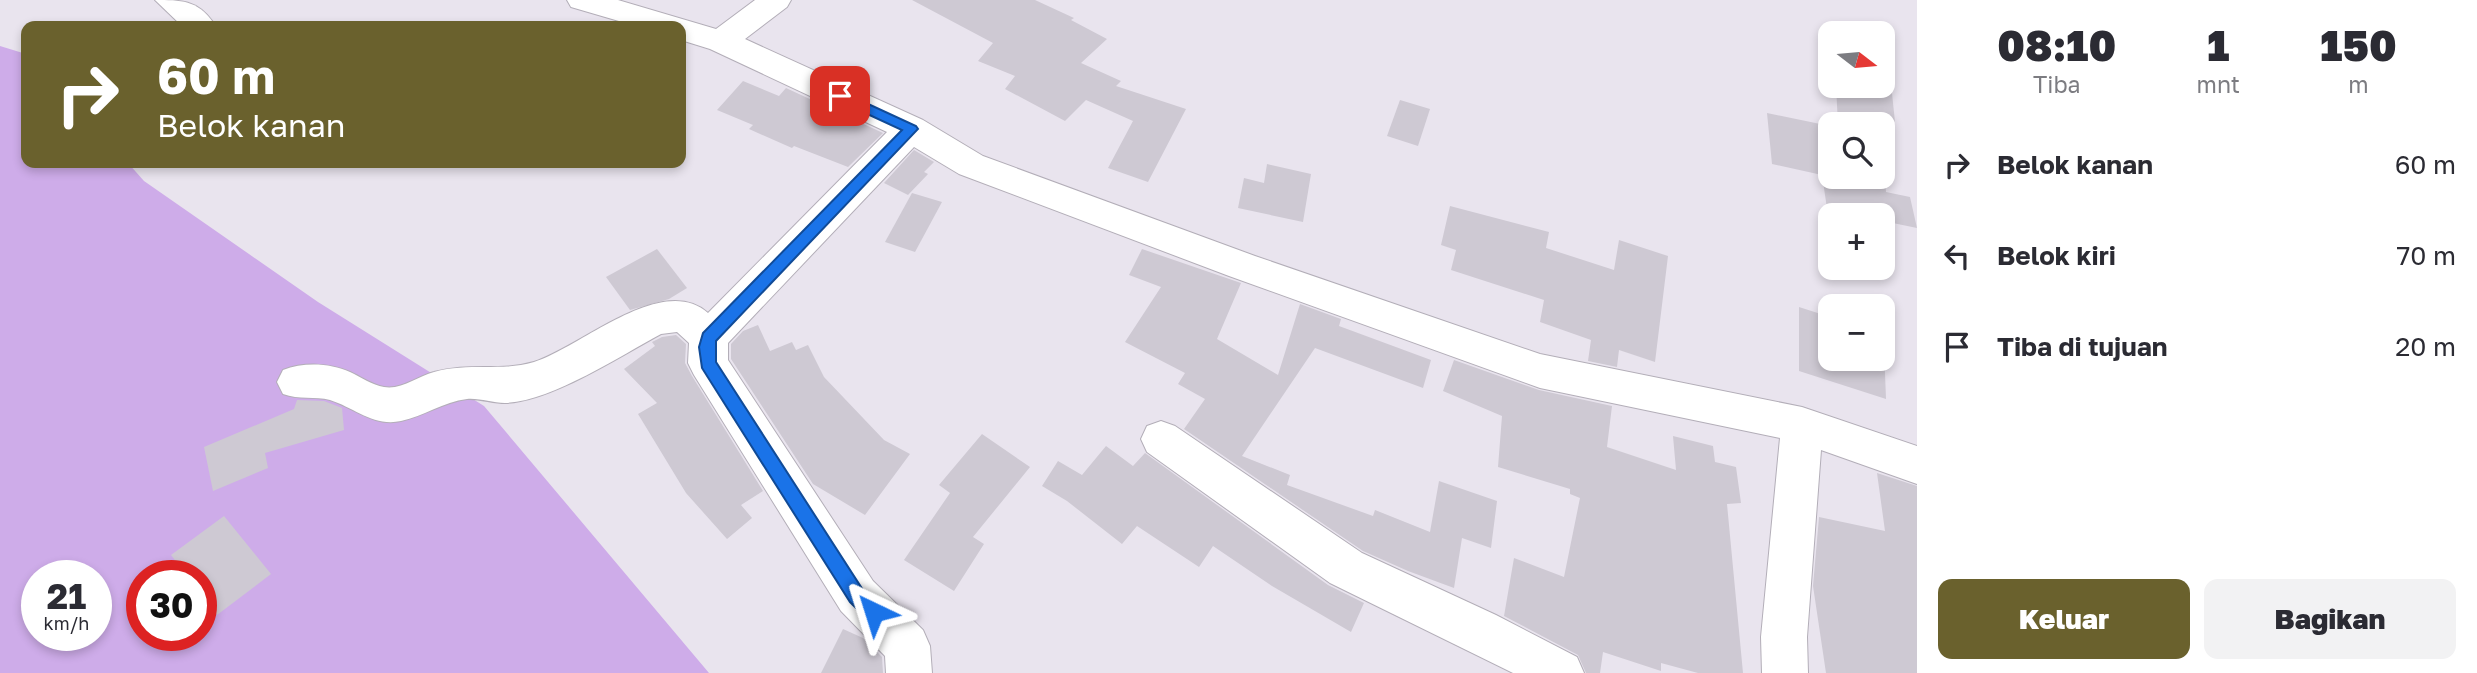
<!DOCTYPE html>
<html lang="id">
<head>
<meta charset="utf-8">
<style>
  :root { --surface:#fff; --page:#f2f2f3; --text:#2b2b33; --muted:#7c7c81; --accent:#6a612d }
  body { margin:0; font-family:"Golos Text",sans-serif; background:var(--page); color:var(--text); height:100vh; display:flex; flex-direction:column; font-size:26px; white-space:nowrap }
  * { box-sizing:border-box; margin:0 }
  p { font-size:23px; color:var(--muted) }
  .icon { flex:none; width:38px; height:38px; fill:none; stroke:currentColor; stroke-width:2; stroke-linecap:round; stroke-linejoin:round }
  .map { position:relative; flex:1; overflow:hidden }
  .sheet { display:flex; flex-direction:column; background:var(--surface); width:560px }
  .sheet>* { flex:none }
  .banner { position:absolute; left:21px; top:21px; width:665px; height:147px; border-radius:14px; box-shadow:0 4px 10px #0003; background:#6a612d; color:#fff; overflow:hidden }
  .needle { width:46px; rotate:106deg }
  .controls { position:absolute; left:1818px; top:21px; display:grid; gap:14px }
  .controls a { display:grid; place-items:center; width:77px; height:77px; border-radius:14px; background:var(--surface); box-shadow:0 4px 10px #0003; font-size:35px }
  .speed { position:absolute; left:21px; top:560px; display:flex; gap:14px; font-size:35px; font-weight:700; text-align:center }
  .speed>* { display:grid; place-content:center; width:91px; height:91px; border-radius:50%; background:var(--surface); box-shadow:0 4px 10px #0003; line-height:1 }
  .speed small { font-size:18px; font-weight:400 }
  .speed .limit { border:10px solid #d22; background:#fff; color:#111 }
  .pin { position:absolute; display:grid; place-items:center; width:60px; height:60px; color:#fff; margin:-30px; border-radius:14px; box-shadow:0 4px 10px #0006 }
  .me { position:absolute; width:77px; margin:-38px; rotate:319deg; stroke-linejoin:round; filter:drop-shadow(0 0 5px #0008) }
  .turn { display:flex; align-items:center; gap:24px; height:147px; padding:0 21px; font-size:32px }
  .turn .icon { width:91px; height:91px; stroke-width:2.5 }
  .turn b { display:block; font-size:49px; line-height:60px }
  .eta { display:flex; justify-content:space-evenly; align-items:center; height:119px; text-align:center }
  .eta b { font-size:42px; font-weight:800; line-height:49px }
  .primary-button { display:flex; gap:14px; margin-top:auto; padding:14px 21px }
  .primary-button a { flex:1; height:80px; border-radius:14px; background:var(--accent); color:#fff; font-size:28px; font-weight:800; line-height:80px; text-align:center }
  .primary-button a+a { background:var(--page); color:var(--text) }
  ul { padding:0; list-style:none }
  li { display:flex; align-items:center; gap:21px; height:91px; padding:0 21px }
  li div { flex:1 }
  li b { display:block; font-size:26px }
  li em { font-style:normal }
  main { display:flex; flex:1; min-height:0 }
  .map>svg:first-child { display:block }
</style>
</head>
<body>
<main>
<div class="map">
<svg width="1917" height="673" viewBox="0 0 1917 673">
  <rect width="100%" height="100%" fill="#e9e4ee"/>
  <!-- green -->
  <path fill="#ceace9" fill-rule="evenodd" d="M0,46L26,54V163H128L144,181L318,302L484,406L709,673H0ZM37,576H96V635H37ZM142,576H201V635H142Z"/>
  <!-- building -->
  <g fill="#cec9d3">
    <polygon points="912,0 1035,0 1074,18 1071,20 1107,39 1081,63 1121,81 1116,86 1186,109 1148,182 1108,168 1133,121 1086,100 1065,121 1005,89 1015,76 978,61 993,43"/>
    <polygon points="743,81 779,96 786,88 883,133 848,167 794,146 792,148 749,129 753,125 717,110"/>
    <polygon points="1836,86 1877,86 1877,89 1892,93 1895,122 1880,118 1880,124 1838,124"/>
    <polygon points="1400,100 1430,109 1418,146 1387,136"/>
    <polygon points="1767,113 1830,126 1830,177 1883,177 1883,157 1886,192 1910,197 1917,228 1883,221 1883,215 1828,215 1822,175 1772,164"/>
    <polygon points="914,150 934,162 924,172 928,174 908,195 884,183"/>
    <polygon points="1267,164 1311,174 1303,222 1238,208 1244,178 1264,183"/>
    <polygon points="912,193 942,202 915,252 885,242"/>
    <polygon points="1450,206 1549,232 1546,248 1614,270 1619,240 1668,256 1655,362 1619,350 1617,367 1588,361 1591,340 1540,322 1544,300 1451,270 1456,250 1441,245"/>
    <polygon points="657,249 687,288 669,299 630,310 606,277"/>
    <polygon points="1142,249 1241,283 1217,339 1278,375 1300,304 1341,319 1339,326 1431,360 1423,388 1315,348 1242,456 1290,475 1287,485 1373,516 1375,510 1430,532 1439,481 1497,501 1491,548 1462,538 1454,588 1408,571 1363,551 1184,429 1205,399 1178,384 1185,373 1125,342 1161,287 1129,275"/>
    <polygon points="1799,307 1830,317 1830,359 1883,359 1884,347 1886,399 1799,371"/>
    <polygon points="758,325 770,351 792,342 796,350 808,345 824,377 884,440 910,454 865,515 813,484 731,359 731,344 743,331"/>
    <polygon points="676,335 686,344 685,363 692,376 763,491 741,505 752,518 727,539 686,493 638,414 657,403 624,369 655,346 652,342 662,337"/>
    <polygon points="1454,360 1539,390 1612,406 1607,447 1676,470 1673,436 1713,446 1715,462 1736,467 1741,503 1727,504 1743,673 1698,673 1661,663 1661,671 1603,652 1600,673 1586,673 1578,655 1504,616 1514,558 1564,577 1580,498 1570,494 1570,489 1498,467 1502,416 1443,391"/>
    <polygon points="297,400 324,401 342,408 344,430 265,453 268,468 213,491 204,447 294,409"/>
    <polygon points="982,434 1030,467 973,537 984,544 954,591 904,560 950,493 939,485"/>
    <polygon points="1106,446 1133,466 1145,453 1328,585 1364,603 1351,632 1272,586 1213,546 1199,567 1137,526 1122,544 1067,501 1042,486 1058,461 1082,475"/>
    <polygon points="1877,473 1917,486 1917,673 1826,673 1813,586 1819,517 1885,531"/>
    <polygon points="224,516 271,574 217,615 201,594 201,576 187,576 171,555"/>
    <polygon points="843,629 863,638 882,657 883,673 821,673"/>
  </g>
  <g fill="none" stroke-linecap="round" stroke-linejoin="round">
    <defs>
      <g id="minor">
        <path d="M155,0C181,0 197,0 213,22L210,26H182Z"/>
        <path d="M567,0H618L716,29L755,0H791L787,7L745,39L923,120L983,156L1255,256L1540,354L1802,407L1917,446V484L1821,450L1807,637L1808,673H1762L1761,637L1780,438L1540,388L1229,276L959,174L914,147L728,343V360L873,581L923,630L930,646L932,673H886L885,656L841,611L694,375L688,363L689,343L677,332L661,334C620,356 550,402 505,403C492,403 480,398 467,399C443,402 424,416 401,421C374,427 355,408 330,400C315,396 299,400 283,394L277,382L283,370C304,362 330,363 350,372C361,377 372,385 384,387C402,390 418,376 434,372C469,362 500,372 534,362C580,348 662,272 708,313L887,132L710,49L681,40V26H636L571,7Z"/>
        <polygon points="1161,421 1175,426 1362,553 1496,615 1577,657 1584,673 1513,673 1330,583 1147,452 1141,439 1147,426"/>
      </g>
    </defs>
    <!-- minor casing -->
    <use href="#minor" stroke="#b3aeb8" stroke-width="2"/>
    <!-- minor -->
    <use href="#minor" fill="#fff" fill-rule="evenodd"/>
  </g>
  <!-- route -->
  <polygon fill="#1a73e8" stroke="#114b97" stroke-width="2" points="840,91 916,126 918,129 716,341 716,362 863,590 880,606 883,612 880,619 874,622 867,619 850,602 702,368 699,347 703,333 902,130 835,99 835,92"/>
</svg>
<div class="controls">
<a><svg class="needle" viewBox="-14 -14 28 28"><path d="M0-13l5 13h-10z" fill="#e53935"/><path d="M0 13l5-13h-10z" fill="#7c7c81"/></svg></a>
<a><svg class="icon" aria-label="search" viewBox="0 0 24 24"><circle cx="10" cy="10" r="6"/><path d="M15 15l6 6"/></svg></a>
<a>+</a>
<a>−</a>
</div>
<div class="speed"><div>21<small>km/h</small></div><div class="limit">30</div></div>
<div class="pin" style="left:840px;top:96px;background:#d93025"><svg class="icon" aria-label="arrive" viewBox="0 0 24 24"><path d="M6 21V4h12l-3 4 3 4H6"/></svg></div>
<svg class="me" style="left:874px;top:612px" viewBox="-20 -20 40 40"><path d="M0-17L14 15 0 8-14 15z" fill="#1a73e8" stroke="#fff" stroke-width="4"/></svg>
<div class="banner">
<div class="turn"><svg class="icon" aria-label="right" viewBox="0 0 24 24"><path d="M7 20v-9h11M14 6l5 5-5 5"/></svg><div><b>60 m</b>Belok kanan</div></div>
</div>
</div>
<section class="sheet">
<div class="eta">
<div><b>08:10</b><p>Tiba</p></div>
<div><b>1</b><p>mnt</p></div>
<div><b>150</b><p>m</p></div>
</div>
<ul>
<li><svg class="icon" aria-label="right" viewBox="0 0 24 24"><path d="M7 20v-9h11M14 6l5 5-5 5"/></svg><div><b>Belok kanan</b></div><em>60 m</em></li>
<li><svg class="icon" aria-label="left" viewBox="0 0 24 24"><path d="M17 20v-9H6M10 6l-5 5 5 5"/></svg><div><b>Belok kiri</b></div><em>70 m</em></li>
<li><svg class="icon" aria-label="arrive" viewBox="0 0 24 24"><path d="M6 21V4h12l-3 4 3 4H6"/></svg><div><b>Tiba di tujuan</b></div><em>20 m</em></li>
</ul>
<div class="primary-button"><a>Keluar</a><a>Bagikan</a></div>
</section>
</main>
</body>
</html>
